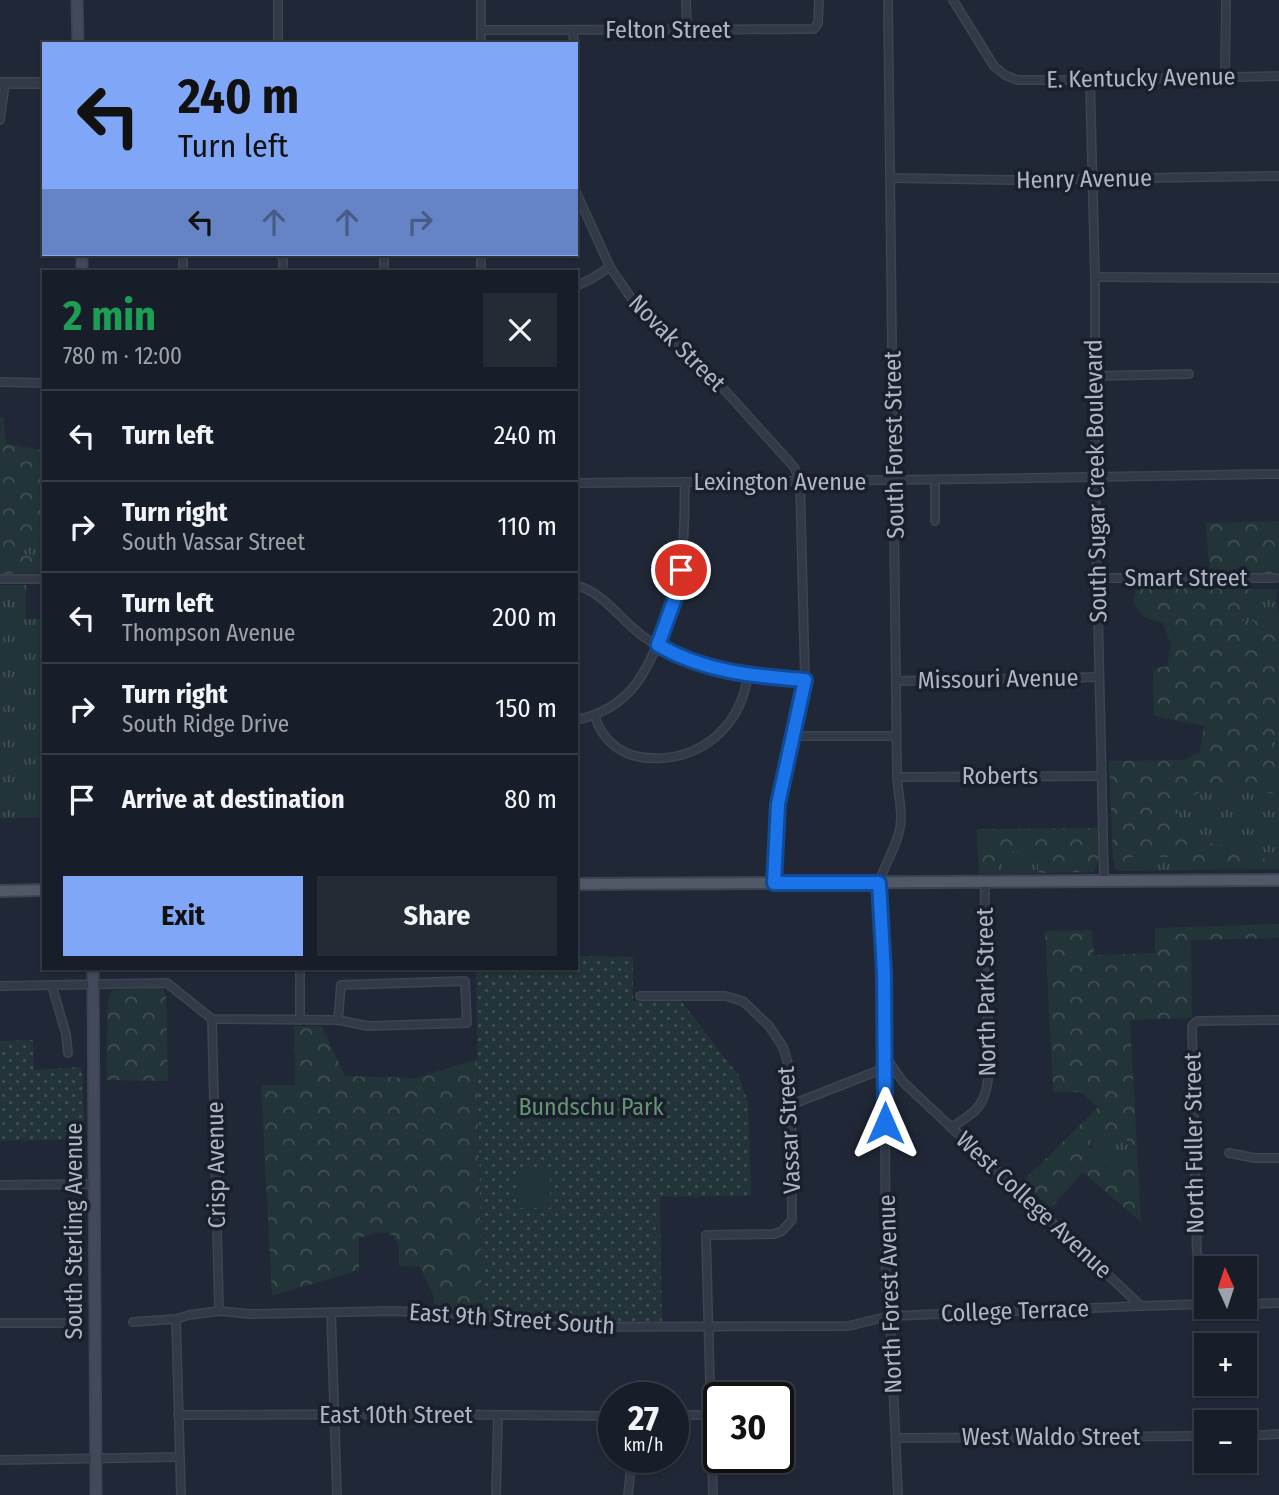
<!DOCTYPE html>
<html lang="en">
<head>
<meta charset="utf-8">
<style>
  :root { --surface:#181e29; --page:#252b35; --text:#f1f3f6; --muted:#9fa2a8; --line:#363c46; --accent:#80a6f7 }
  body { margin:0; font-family:"Fira Sans Condensed",sans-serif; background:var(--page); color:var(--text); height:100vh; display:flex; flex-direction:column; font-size:26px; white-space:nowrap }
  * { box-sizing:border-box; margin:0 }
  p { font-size:23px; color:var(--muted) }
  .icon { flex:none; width:38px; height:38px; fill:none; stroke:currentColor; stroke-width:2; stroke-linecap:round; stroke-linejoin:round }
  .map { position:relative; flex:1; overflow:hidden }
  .panel { position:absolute; left:42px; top:270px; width:536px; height:700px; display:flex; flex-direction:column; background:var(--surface); border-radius:0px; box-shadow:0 2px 5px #0004,0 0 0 2px var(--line) }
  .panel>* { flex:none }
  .banner { position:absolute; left:42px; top:42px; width:536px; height:214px; border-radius:0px; box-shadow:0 2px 5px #0004,0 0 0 2px var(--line); background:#80a6f7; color:#111; overflow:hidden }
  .needle { width:46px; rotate:357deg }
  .fabs { position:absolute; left:1194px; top:1256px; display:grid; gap:14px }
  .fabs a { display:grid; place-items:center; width:63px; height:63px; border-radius:0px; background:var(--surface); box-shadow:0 2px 5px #0004,0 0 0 2px var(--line); font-size:35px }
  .speed { position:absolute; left:598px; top:1382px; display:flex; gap:14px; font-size:35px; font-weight:700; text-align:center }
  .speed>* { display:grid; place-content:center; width:91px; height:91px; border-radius:50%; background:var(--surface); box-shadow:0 2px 5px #0004,0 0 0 2px var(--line); line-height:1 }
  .speed small { font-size:18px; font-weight:400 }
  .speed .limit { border:4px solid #111; border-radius:10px; background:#fff; color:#111 }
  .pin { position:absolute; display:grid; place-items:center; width:60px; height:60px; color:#fff; margin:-30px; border:4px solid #fff; border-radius:50%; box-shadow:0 2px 7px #0007 }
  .me { position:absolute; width:77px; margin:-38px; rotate:0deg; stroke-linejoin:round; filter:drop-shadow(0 0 5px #0008) }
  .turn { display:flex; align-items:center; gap:24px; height:147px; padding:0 21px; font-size:32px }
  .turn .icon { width:91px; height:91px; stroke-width:2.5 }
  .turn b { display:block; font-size:49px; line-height:60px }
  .lanes { display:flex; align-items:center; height:66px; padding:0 21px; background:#0003; justify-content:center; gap:35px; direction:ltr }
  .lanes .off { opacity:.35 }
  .round { display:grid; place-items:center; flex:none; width:74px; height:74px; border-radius:0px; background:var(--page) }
  .summary { display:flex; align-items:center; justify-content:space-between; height:119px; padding:0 21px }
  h1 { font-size:42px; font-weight:700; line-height:52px; color:#1e9e55 }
  .cta { display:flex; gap:14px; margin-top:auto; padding:14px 21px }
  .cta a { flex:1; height:80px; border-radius:0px; background:var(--accent); color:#111; font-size:28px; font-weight:700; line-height:80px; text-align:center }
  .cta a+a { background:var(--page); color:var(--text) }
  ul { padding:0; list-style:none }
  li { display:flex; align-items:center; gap:21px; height:91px; padding:0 21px; border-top:2px solid var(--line) }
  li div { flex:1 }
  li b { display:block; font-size:26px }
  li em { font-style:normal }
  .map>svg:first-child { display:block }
</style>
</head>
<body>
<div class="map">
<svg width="1279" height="1495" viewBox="0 0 1279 1495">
  <defs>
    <pattern id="grass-tufts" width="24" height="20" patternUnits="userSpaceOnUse" patternTransform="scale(1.75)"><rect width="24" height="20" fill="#223438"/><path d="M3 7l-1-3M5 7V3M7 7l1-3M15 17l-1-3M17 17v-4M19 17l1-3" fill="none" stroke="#404f53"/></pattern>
    <pattern id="forest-crowns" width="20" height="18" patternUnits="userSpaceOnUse" patternTransform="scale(1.75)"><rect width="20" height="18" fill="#223438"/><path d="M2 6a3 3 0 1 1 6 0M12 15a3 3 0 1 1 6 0" fill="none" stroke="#404f53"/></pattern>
    <pattern id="park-dots" width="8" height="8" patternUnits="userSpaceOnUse" patternTransform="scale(1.75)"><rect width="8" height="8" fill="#223438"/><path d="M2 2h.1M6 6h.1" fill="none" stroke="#404f53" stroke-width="1.8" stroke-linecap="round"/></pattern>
  </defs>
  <rect width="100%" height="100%" fill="#202837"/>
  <!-- grass -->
  <g fill="url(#grass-tufts)">
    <polygon points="44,537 44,559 23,554 26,538"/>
    <polygon points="0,585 26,585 26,619 44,619 44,817 0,819"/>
    <polygon points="1249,589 1278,589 1276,599 1279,613 1268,621 1238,621"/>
    <polygon points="1279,726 1279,779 1271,744"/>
    <polygon points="1258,790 1279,796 1279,869 1269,869 1265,859 1241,847 1210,843 1178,817 1177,805 1200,792"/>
    <polygon points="998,850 1037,853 1039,873 999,874"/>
    <polygon points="1130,857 1184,857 1195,870 1127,871"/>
    <path d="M1119,1127L1123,1128L1132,1153L1128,1167L1122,1169L1115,1165L1112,1159L1101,1161C1094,1153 1088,1144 1091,1133L1113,1139Z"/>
  </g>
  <!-- forest -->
  <g fill="url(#forest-crowns)" fill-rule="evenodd">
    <polygon points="0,417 3,417 6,443 44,451 44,537 26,538 23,554 44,559 44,573 0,574"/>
    <polygon points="1279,521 1279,574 1210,573 1205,523"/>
    <polygon points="1137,586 1249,589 1239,621 1268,621 1279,613 1279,726 1271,745 1279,779 1279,796 1258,790 1200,792 1177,805 1178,817 1210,843 1241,847 1265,859 1269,869 1195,870 1184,857 1131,857 1127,871 1116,870 1113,858 1109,761 1185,760 1200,751 1204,726 1154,716 1153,669 1167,666 1171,644 1163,623 1143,617 1133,601"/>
    <path d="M1100,828C1099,842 1102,861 1093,872L1039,873L1036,853L998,850L999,874H979L977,829Z"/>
    <path d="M1279,924V938L1191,940L1192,1018L1130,1020L1141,1222L1083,1172L1051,1208L1022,1182L1098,1107L1080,1092H1053L1045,931L1092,930L1094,955L1155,953V928ZM1119,1128L1123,1129L1132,1153L1128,1167L1122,1169L1115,1165L1112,1158L1101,1161L1090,1147L1091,1133L1113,1139Z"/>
    <polygon points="158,988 163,989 166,997 168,1081 106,1080 108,998 113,990"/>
    <polygon points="294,1026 322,1026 345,1076 416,1078 477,1059 482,1312 435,1308 434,1297 420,1267 399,1266 399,1247 393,1235 381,1232 359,1238 359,1270 272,1296 261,1085 295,1085"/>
  </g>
  <!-- park -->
  <g fill="url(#park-dots)">
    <path d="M576,956L633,957V1001H681L739,1076L748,1103L751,1196L660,1197L662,1324C600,1324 542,1329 482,1312L476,968H576Z"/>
    <polygon points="33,1040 34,1070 82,1067 85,1139 0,1141 0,1041"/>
  </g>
  <!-- pitch -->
  <polygon fill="#223438" points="516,1171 550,1171 550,1208 517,1208"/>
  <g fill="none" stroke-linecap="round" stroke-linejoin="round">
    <defs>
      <g id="minor">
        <polyline points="278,0 278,44"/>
        <polyline points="686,0 687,29"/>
        <path d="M888,0L897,777C898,794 904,816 899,832C895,850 884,865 879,883L884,973L886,1286L890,1316L898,1495"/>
        <polyline points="953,0 994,66 1005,75 1017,80 1090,80 1279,76"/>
        <polyline points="481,30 814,29 818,23 819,0"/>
        <polyline points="573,31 574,44"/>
        <polyline points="481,44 481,0"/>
        <polyline points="1225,78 1226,0"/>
        <polyline points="1090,80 1095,277 1095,478 1104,881"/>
        <polyline points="0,120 5,83"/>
        <polyline points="890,178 1012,180 1279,176"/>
        <polyline points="576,192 610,267 634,302 720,385 794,467 800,480 805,680 778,804 774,883"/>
        <polyline points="183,254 183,271"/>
        <polyline points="384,254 384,271"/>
        <polyline points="481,254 481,271"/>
        <polyline points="283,271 283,254"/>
        <polyline points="1095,277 1279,278"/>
        <polyline points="576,286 591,279 610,267"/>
        <polyline points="1095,376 1189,374"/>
        <polyline points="0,382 44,383"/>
        <polyline points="935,480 935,521"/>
        <path d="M576,483C810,481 1045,479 1279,474"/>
        <polyline points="1097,578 1276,578"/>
        <polyline points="0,579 44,579"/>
        <path d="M576,585C605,593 620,620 644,637C693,671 748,675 805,680"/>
        <polyline points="896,681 1099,677"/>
        <path d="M595,716C601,738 618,753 640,757C696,765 740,730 748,675"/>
        <path d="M576,720C630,709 648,672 665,624C672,606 679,587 681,567C685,539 684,510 685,482"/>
        <polyline points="793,736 897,736"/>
        <polyline points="897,777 1102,776"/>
        <polygon points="465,981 467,1023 368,1026 338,1020 341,985"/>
        <polyline points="0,986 167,983 212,1019 338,1020"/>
        <polyline points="52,986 66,1034 68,1053"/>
        <polyline points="640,996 725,996 736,999 744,1002 769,1026 783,1047 791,1074 792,1220 782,1231 774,1234 706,1235 713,1495"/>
        <polyline points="212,1019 219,1311"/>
        <polyline points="300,1020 300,968"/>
        <polyline points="885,1056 903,1082 1141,1306 1206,1304"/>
        <polyline points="793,1104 885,1068"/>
        <path d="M951,1128C963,1119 977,1113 983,1099C996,1071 985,997 984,964C983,937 985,910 985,882"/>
        <polyline points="1229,1153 1255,1158 1279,1158"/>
        <polyline points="0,1185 95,1184"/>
        <polyline points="1198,1304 1192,1026 1197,1021 1279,1020"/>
        <polyline points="1244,1304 1279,1303"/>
        <polyline points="331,1312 337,1495"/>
        <polyline points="176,1319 181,1495"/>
        <polyline points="133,1322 176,1319 189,1315 219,1311 250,1314 392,1311 468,1314 488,1316 518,1324 561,1327 848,1326 890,1316 1141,1306"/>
        <polyline points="0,1323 63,1323"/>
        <polyline points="178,1415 413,1414 614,1416"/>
        <polyline points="674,1415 710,1415"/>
        <polyline points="1244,1436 1279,1434"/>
        <polyline points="896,1438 1206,1436"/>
        <polyline points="0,1460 179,1457"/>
        <polyline points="496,1495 498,1415"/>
        <polyline points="628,1495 632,1458"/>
      </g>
      <polyline id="tertiary" points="0,83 44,83"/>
      <g id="secondary">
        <polyline points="77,0 78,44"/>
        <polyline points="82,254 82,271"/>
        <polyline points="93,968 96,1495"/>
      </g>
      <g id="primary">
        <polyline points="576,884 1279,880"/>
        <polyline points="0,891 44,890"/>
      </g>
    </defs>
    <!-- minor casing -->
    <use href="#minor" stroke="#3d4451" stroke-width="10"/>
    <!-- tertiary casing -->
    <use href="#tertiary" stroke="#3d4451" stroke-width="12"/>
    <!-- secondary casing -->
    <use href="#secondary" stroke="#3d4451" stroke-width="13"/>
    <!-- primary casing -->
    <use href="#primary" stroke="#3d4451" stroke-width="14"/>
    <!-- minor -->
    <use href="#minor" stroke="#333a47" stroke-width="7"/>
    <!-- tertiary -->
    <use href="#tertiary" stroke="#333a47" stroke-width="9"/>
    <!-- secondary -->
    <use href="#secondary" stroke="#41495a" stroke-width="10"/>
    <!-- primary -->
    <use href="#primary" stroke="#515968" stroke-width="10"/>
  </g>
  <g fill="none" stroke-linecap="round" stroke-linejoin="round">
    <defs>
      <path id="route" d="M681,570L675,598L658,645C704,672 753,676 805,680L778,804L774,883H879L884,973L885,1123"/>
    </defs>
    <!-- route casing -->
    <use href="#route" stroke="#114b97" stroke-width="18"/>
    <!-- route -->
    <use href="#route" stroke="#1a73e8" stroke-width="12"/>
  </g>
  <g text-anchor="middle" stroke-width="7" stroke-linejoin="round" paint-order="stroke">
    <!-- street labels -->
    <g font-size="24" fill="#aeb5c4" stroke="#19202c">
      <text x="668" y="38">Felton Street</text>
      <text transform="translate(1141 78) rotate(-1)" y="8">E. Kentucky Avenue</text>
      <text transform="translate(1084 179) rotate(-1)" y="8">Henry Avenue</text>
      <text transform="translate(677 343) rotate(45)" y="8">Novak Street</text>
      <text transform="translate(894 445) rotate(-91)" y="8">South Forest Street</text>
      <text transform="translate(1096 481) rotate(-91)" y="8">South Sugar Creek Boulevard</text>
      <text x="780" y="490">Lexington Avenue</text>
      <text x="1186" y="586">Smart Street</text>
      <text transform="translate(998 679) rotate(-1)" y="8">Missouri Avenue</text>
      <text x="1000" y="784">Roberts</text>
      <text transform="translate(986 992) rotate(-91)" y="8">North Park Street</text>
      <text transform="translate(789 1130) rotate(-93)" y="8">Vassar Street</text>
      <text transform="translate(1194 1143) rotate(-91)" y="8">North Fuller Street</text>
      <text transform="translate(216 1165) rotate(-91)" y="8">Crisp Avenue</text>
      <text transform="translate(1034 1205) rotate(43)" y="8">West College Avenue</text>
      <text transform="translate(74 1231) rotate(-90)" y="8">South Sterling Avenue</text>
      <text transform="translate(890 1294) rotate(-92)" y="8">North Forest Avenue</text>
      <text transform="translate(1015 1311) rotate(-2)" y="8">College Terrace</text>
      <text transform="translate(512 1319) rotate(4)" y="8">East 9th Street South</text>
      <text x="396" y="1423">East 10th Street</text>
      <text x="1051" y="1445">West Waldo Street</text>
    </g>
    <!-- park labels -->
    <g font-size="24" fill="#669473" stroke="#19202c">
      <text x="591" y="1115">Bundschu Park</text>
    </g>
  </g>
</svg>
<div class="fabs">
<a><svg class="needle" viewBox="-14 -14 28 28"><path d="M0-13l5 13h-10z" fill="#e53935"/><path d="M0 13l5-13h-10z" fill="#9fa2a8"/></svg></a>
<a>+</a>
<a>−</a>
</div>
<div class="speed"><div>27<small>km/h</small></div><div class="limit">30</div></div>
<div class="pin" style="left:681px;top:570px;background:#d93025"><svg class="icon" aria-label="arrive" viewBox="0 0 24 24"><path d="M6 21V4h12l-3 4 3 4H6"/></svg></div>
<svg class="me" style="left:885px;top:1123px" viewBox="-20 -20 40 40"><path d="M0-17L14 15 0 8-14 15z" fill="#1a73e8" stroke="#fff" stroke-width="4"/></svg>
<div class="banner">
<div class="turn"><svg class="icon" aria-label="left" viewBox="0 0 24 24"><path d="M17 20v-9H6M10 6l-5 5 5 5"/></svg><div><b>240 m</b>Turn left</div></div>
<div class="lanes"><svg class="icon" aria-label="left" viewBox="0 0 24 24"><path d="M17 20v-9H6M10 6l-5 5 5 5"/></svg><svg class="icon off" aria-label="ahead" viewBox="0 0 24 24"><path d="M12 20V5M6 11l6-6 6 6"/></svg><svg class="icon off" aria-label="ahead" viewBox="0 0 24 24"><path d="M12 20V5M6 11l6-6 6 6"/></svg><svg class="icon off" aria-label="right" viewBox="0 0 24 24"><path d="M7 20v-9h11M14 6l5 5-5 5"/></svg></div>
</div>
<section class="panel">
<div class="summary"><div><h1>2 min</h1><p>780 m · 12:00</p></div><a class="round"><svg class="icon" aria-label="close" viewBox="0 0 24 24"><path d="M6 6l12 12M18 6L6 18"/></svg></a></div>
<ul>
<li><svg class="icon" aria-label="left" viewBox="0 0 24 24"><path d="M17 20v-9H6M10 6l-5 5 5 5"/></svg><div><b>Turn left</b></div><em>240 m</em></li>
<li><svg class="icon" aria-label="right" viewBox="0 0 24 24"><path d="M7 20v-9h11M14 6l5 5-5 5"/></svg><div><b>Turn right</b><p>South Vassar Street</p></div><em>110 m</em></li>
<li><svg class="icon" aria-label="left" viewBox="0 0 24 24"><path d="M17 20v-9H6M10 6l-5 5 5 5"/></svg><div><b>Turn left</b><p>Thompson Avenue</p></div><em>200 m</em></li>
<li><svg class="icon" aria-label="right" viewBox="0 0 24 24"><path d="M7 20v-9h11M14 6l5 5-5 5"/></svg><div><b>Turn right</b><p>South Ridge Drive</p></div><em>150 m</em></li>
<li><svg class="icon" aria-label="arrive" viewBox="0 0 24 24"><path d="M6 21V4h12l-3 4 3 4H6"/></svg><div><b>Arrive at destination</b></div><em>80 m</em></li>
</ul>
<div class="cta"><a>Exit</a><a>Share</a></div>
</section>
</div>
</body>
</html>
